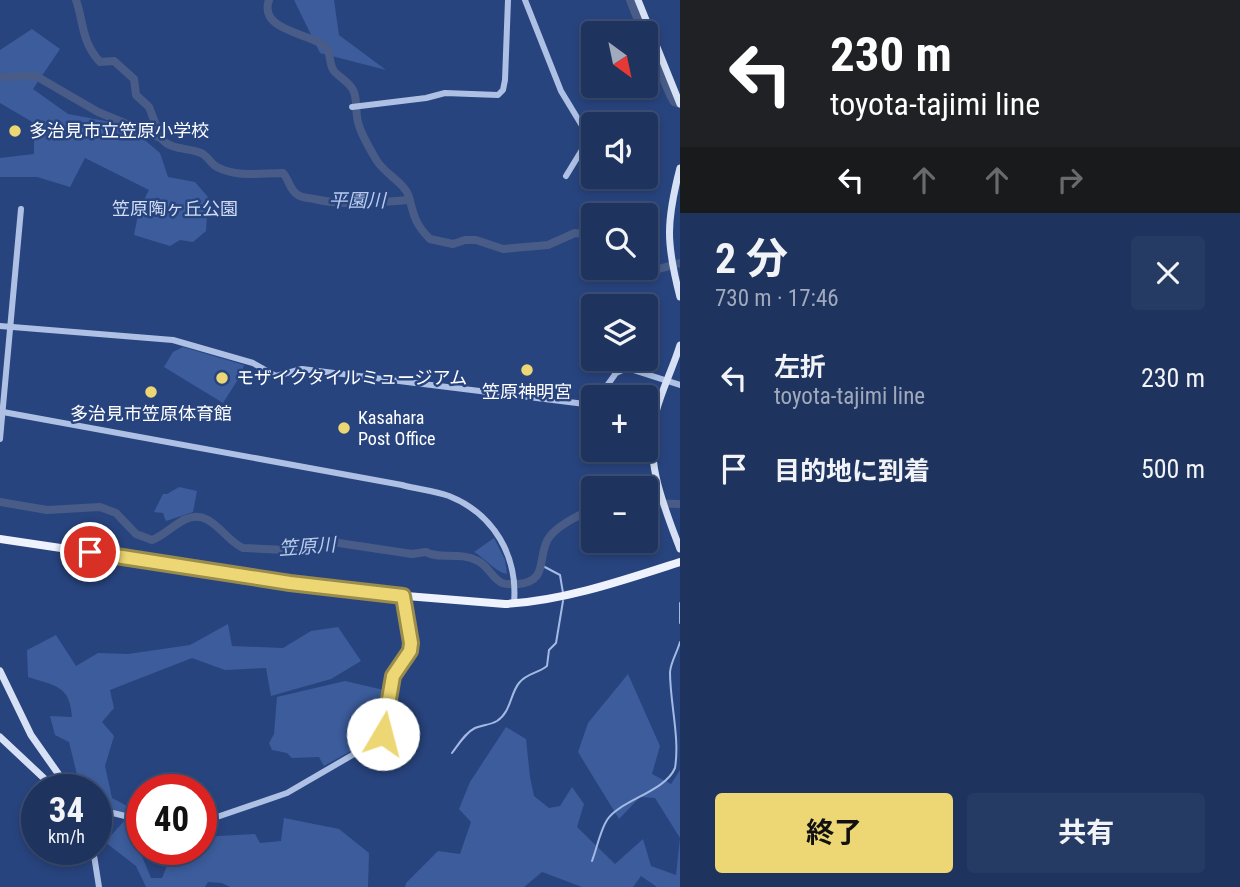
<!DOCTYPE html>
<html lang="ja">
<head>
<meta charset="utf-8">
<style>
  :root { --surface:#1e335e; --page:#263b64; --text:#f1f3f6; --muted:#a1aabc; --line:#3c4e73; --accent:#edd774 }
  body { margin:0; font-family:"Roboto Condensed","Noto Sans JP",sans-serif; background:var(--page); color:var(--text); height:100vh; display:flex; flex-direction:column; font-size:26px; white-space:nowrap }
  * { box-sizing:border-box; margin:0 }
  p { font-size:23px; color:var(--muted) }
  .icon { flex:none; width:38px; height:38px; fill:none; stroke:currentColor; stroke-width:2; stroke-linecap:round; stroke-linejoin:round }
  .map { position:relative; flex:1; overflow:hidden }
  .side { display:flex; flex-direction:column; background:var(--surface); width:560px }
  .side>* { flex:none }
  .banner { background:#202124; color:#fff; overflow:hidden }
  .needle { width:46px; rotate:147deg }
  .fabs { position:absolute; left:581px; top:21px; display:grid; gap:14px }
  .fabs a { display:grid; place-items:center; width:77px; height:77px; border-radius:7px; background:var(--surface); box-shadow:0 4px 10px #0003,0 0 0 2px var(--line); font-size:35px }
  .speed { position:absolute; left:21px; top:774px; display:flex; gap:14px; font-size:35px; font-weight:700; text-align:center }
  .speed>* { display:grid; place-content:center; width:91px; height:91px; border-radius:50%; background:var(--surface); box-shadow:0 4px 10px #0003,0 0 0 2px var(--line); line-height:1 }
  .speed small { font-size:18px; font-weight:400 }
  .speed .limit { border:10px solid #d22; background:#fff; color:#111 }
  .pin { position:absolute; display:grid; place-items:center; width:60px; height:60px; color:#fff; margin:-30px; border:4px solid #fff; border-radius:50%; box-shadow:0 2px 7px #0007 }
  .me { position:absolute; width:77px; margin:-38px; rotate:8deg; stroke-linejoin:round; filter:drop-shadow(0 0 5px #0008) }
  .turn { display:flex; align-items:center; gap:24px; height:147px; padding:0 35px; font-size:32px }
  .turn .icon { width:91px; height:91px; stroke-width:2.5 }
  .turn b { display:block; font-size:49px; line-height:60px }
  .lanes { display:flex; align-items:center; height:66px; padding:0 35px; background:#0003; justify-content:center; gap:35px; direction:ltr }
  .lanes .off { opacity:.35 }
  .round { display:grid; place-items:center; flex:none; width:74px; height:74px; border-radius:7px; background:var(--page) }
  .summary { display:flex; align-items:center; justify-content:space-between; height:119px; padding:0 35px }
  h1 { font-size:42px; font-weight:700; line-height:52px }
  .action { display:flex; gap:14px; margin-top:auto; padding:14px 35px }
  .action a { flex:1; height:80px; border-radius:7px; background:var(--accent); color:#111; font-size:28px; font-weight:700; line-height:80px; text-align:center }
  .action a+a { background:var(--page); color:var(--text) }
  ul { padding:0; list-style:none }
  li { display:flex; align-items:center; gap:21px; height:91px; padding:0 35px }
  li div { flex:1 }
  li b { display:block; font-size:26px }
  li em { font-style:normal }
  main { display:flex; flex:1; min-height:0 }
  .map>svg:first-child { display:block }
</style>
</head>
<body>
<main>
<div class="map">
<svg width="680" height="887" viewBox="0 0 680 887">
  <rect width="100%" height="100%" fill="#28447e"/>
  <!-- green -->
  <g fill="#3c5c9c">
    <polygon points="294,0 334,0 339,35 386,70 320,53"/>
    <polygon points="32,29 60,49 33,89 68,114 127,125 160,153 168,177 195,182 208,197 206,231 193,242 180,240 170,246 134,235 139,209 149,190 85,158 70,187 37,177 0,177 0,158 34,154 34,123 0,103 0,50"/>
    <polygon points="183,347 244,365 242,373 223,403 164,367 173,352"/>
    <polygon points="179,487 197,491 193,512 166,521 163,513 154,512 163,494 167,494"/>
    <path d="M494,538L505,560L507,574C495,572 485,558 474,552Z"/>
    <path d="M228,624L232,646L283,648L311,631L338,627L361,661L331,679L271,696L266,668L225,670L192,658L110,690L114,708L102,722L114,736L105,766L112,798L142,814V821L132,832L151,878H162L174,849H201V837L255,834L260,843L281,841L284,818L339,829L369,853L368,887H230L222,883L208,882L205,887H146L136,866L105,842L125,820L98,807L96,789L80,787L69,742L55,735L50,716L72,717C70,685 55,686 28,677L27,650L56,635L76,666L98,653L128,654L190,645Z"/>
    <polygon points="628,674 660,746 652,774 671,784 680,770 680,887 657,887 641,876 633,887 582,887 542,872 524,887 405,887 406,883 438,851 460,854 471,822 459,809 470,782 506,727 526,739 530,777 534,796 549,808 560,806 572,787 584,804 577,827 615,864 643,839 651,866 676,875 680,838 655,798 640,797 619,819 578,752 588,723"/>
    <polygon points="345,681 384,690 386,693 382,725 376,737 324,766 319,757 292,758 287,753 272,750 269,743 274,734 277,697"/>
  </g>
  <g fill="none" stroke-linecap="round" stroke-linejoin="round">
    <!-- stream -->
    <g stroke="#a3bae5" stroke-width="2">
      <polyline points="541,565 560,575 563,593"/>
      <polyline points="680,603 680,623"/>
      <path d="M452,753C459,744 465,733 475,728C482,725 490,725 497,721C511,712 510,694 519,683C527,673 537,674 547,666L549,650L556,643L563,601"/>
      <path d="M592,861C597,848 600,831 607,820C620,800 665,792 675,768C680,738 670,703 670,672C671,661 677,653 680,642"/>
    </g>
    <!-- river -->
    <g stroke="#485c87" stroke-width="8">
      <path d="M76,0C84,23 81,41 100,62L114,61L134,79L136,95L149,107L161,138"/>
      <path d="M269,0C257,34 321,33 328,51C331,57 329,64 334,71C340,78 349,82 353,90C358,99 355,112 358,122C361,135 370,149 377,161C385,174 405,183 409,197C414,216 415,224 430,239L453,244L465,240H476L503,249L548,245L575,233L585,234L593,243"/>
      <polyline points="630,0 643,33"/>
      <polyline points="646,39 670,95 674,102 680,104"/>
      <path d="M0,77L36,76L98,112L161,138C171,151 187,147 201,153C208,156 211,164 217,167C238,178 261,173 283,173C289,179 289,190 298,195C302,198 310,198 314,199C345,206 376,203 408,200"/>
      <polyline points="632,268 640,274 680,263"/>
      <path d="M0,502L47,510L100,507L116,513L136,534L152,540C165,535 174,524 186,519C211,508 224,540 243,548L286,550L317,542H332L412,554L426,552C439,560 459,551 478,561C488,566 492,578 502,583C508,585 512,584 518,584C549,581 537,558 548,539C556,526 579,515 593,509"/>
      <polyline points="646,503 680,504"/>
    </g>
    <!-- tertiary -->
    <g stroke="#aec1e5" stroke-width="6">
      <polyline points="525,0 561,91 587,134 588,140 566,176"/>
      <polyline points="352,107 426,98 445,93 498,95 503,90 505,80 508,0"/>
      <polyline points="0,326 173,340 253,363 276,376 302,369 593,405"/>
      <polyline points="599,397 616,373 627,368 680,385"/>
      <path d="M3,412L402,485C417,489 434,491 449,496C494,514 518,556 514,603"/>
      <polyline points="0,439 21,209"/>
      <polyline points="96,809 142,820"/>
      <polyline points="201,819 214,818 287,793 380,739 384,730 393,676 410,651 411,643 403,596"/>
      <polyline points="93,849 99,887"/>
    </g>
    <!-- secondary -->
    <g stroke="#d7e1f5" stroke-width="7">
      <polyline points="638,0 680,104"/>
      <path d="M680,168C666,222 666,243 680,297"/>
      <path d="M680,345C673,368 662,389 656,412C644,460 663,504 680,549"/>
      <polyline points="0,671 31,735 69,789"/>
      <polyline points="0,737 49,783 53,789"/>
    </g>
    <!-- primary -->
    <path stroke="#eef2fd" stroke-width="8" d="M0,539L357,592L505,604C563,601 624,580 680,562"/>
  </g>
  <g fill="none" stroke-linecap="round" stroke-linejoin="round">
    <defs>
      <polyline id="route" points="90,552 290,583 403,596 411,643 410,651 393,676 383,734"/>
    </defs>
    <!-- route casing -->
    <use href="#route" stroke="#9a8c4b" stroke-width="18"/>
    <!-- route -->
    <use href="#route" stroke="#edd774" stroke-width="12"/>
  </g>
  <!-- markers -->
  <g fill="#edd774" stroke="#28447e" stroke-width="2.5">
    <circle cx="15" cy="131" r="7"/>
    <circle cx="527" cy="370" r="7"/>
    <circle cx="222" cy="378" r="7"/>
    <circle cx="151" cy="392" r="7"/>
    <circle cx="344" cy="428" r="7"/>
  </g>
  <g text-anchor="middle" stroke-width="5" stroke-linejoin="round" paint-order="stroke">
    <!-- poi labels -->
    <g font-size="18" fill="#fff" stroke="#28447e" text-anchor="start">
      <text x="29" y="137">多治見市立笠原小学校</text>
      <text x="236" y="384">モザイクタイルミュージアム</text>
      <text x="527" y="398" text-anchor="middle">笠原神明宮</text>
      <text x="151" y="420" text-anchor="middle">多治見市笠原体育館</text>
      <text x="358" y="424">Kasahara<tspan x="358" dy="21">Post Office</tspan></text>
    </g>
    <!-- park labels -->
    <g font-size="18" fill="#d1ddf4" stroke="#28447e">
      <text x="175" y="215">笠原陶ヶ丘公園</text>
    </g>
    <!-- water labels -->
    <g font-size="19" font-style="italic" fill="#b9cbed" stroke="#28447e">
      <text x="357" y="207">平園川</text>
      <text transform="translate(307 546) rotate(-4)" y="7">笠原川</text>
    </g>
  </g>
</svg>
<div class="fabs">
<a><svg class="needle" viewBox="-14 -14 28 28"><path d="M0-13l5 13h-10z" fill="#e53935"/><path d="M0 13l5-13h-10z" fill="#a1aabc"/></svg></a>
<a><svg class="icon" aria-label="sound" viewBox="0 0 24 24"><path d="M4 9h4l5-4v14l-5-4H4zM17 9q2 3 0 6"/></svg></a>
<a><svg class="icon" aria-label="search" viewBox="0 0 24 24"><circle cx="10" cy="10" r="6"/><path d="M15 15l6 6"/></svg></a>
<a><svg class="icon" aria-label="layers" viewBox="0 0 24 24"><path d="M12 4l9 5-9 5-9-5zM3 14l9 5 9-5"/></svg></a>
<a>+</a>
<a>−</a>
</div>
<div class="speed"><div>34<small>km/h</small></div><div class="limit">40</div></div>
<div class="pin" style="left:90px;top:552px;background:#d93025"><svg class="icon" aria-label="arrive" viewBox="0 0 24 24"><path d="M6 21V4h12l-3 4 3 4H6"/></svg></div>
<svg class="me" style="left:383px;top:734px" viewBox="-20 -20 40 40"><circle r="19" fill="#fff"/><path d="M0-13L10 11 0 6-10 11z" fill="#edd774"/></svg>
</div>
<section class="side">
<div class="banner">
<div class="turn"><svg class="icon" aria-label="left" viewBox="0 0 24 24"><path d="M17 20v-9H6M10 6l-5 5 5 5"/></svg><div><b>230 m</b>toyota-tajimi line</div></div>
<div class="lanes"><svg class="icon" aria-label="left" viewBox="0 0 24 24"><path d="M17 20v-9H6M10 6l-5 5 5 5"/></svg><svg class="icon off" aria-label="ahead" viewBox="0 0 24 24"><path d="M12 20V5M6 11l6-6 6 6"/></svg><svg class="icon off" aria-label="ahead" viewBox="0 0 24 24"><path d="M12 20V5M6 11l6-6 6 6"/></svg><svg class="icon off" aria-label="right" viewBox="0 0 24 24"><path d="M7 20v-9h11M14 6l5 5-5 5"/></svg></div>
</div>
<div class="summary"><div><h1>2 分</h1><p>730 m · 17:46</p></div><a class="round"><svg class="icon" aria-label="close" viewBox="0 0 24 24"><path d="M6 6l12 12M18 6L6 18"/></svg></a></div>
<ul>
<li><svg class="icon" aria-label="left" viewBox="0 0 24 24"><path d="M17 20v-9H6M10 6l-5 5 5 5"/></svg><div><b>左折</b><p>toyota-tajimi line</p></div><em>230 m</em></li>
<li><svg class="icon" aria-label="arrive" viewBox="0 0 24 24"><path d="M6 21V4h12l-3 4 3 4H6"/></svg><div><b>目的地に到着</b></div><em>500 m</em></li>
</ul>
<div class="action"><a>終了</a><a>共有</a></div>
</section>
</main>
</body>
</html>
